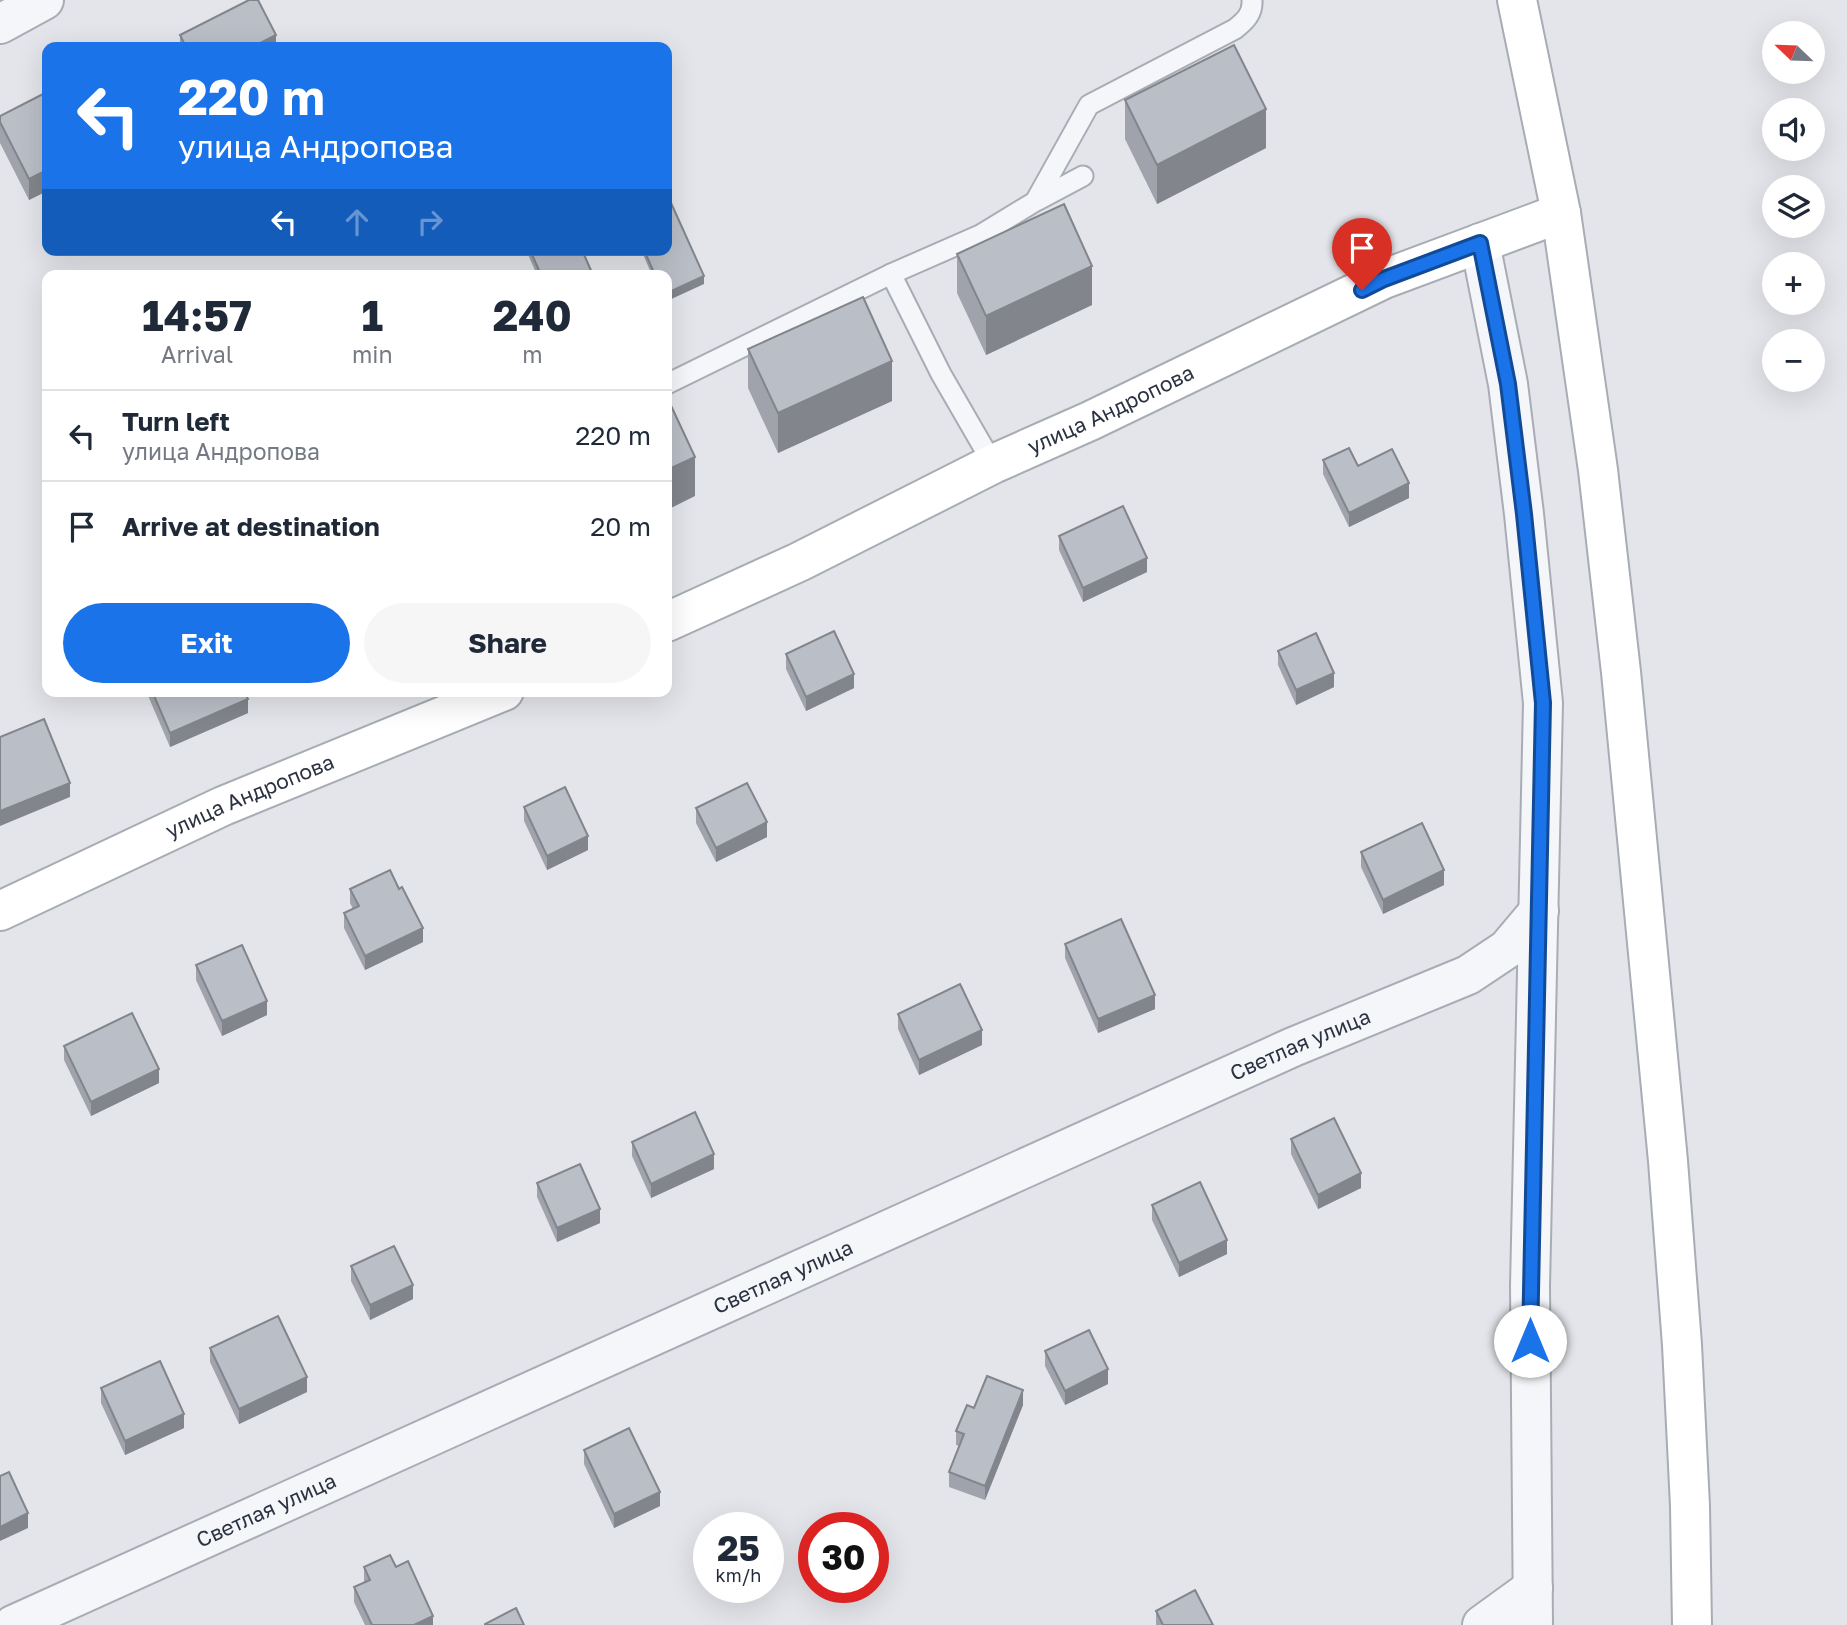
<!DOCTYPE html>
<html lang="en">
<head>
<meta charset="utf-8">
<style>
  :root { --surface:#fff; --page:#f6f6f7; --text:#1f2937; --muted:#747a83; --line:#e0e1e3; --accent:#1a73e8 }
  body { margin:0; font-family:"Golos Text",sans-serif; background:var(--page); color:var(--text); height:100vh; display:flex; flex-direction:column; font-size:26px; white-space:nowrap }
  * { box-sizing:border-box; margin:0 }
  p { font-size:23px; color:var(--muted) }
  .icon { flex:none; width:38px; height:38px; fill:none; stroke:currentColor; stroke-width:2; stroke-linecap:round; stroke-linejoin:round }
  .map { position:relative; flex:1; overflow:hidden }
  .panel { position:absolute; left:42px; top:270px; width:630px; height:427px; display:flex; flex-direction:column; background:var(--surface); border-radius:14px; box-shadow:0 7px 28px #0002 }
  .panel>* { flex:none }
  .top-card { position:absolute; left:42px; top:42px; width:630px; height:214px; border-radius:14px; box-shadow:0 7px 28px #0002; background:#1a73e8; color:#fff; overflow:hidden }
  .needle { width:46px; rotate:293deg }
  .controls { position:absolute; left:1762px; top:21px; display:grid; gap:14px }
  .controls a { display:grid; place-items:center; width:63px; height:63px; border-radius:50%; background:var(--surface); box-shadow:0 7px 28px #0002; font-size:35px }
  .speed { position:absolute; left:693px; top:1512px; display:flex; gap:14px; font-size:35px; font-weight:700; text-align:center }
  .speed>* { display:grid; place-content:center; width:91px; height:91px; border-radius:50%; background:var(--surface); box-shadow:0 7px 28px #0002; line-height:1 }
  .speed small { font-size:18px; font-weight:400 }
  .speed .limit { border:10px solid #d22; background:#fff; color:#111 }
  .pin { position:absolute; display:grid; place-items:center; width:60px; height:60px; color:#fff; margin:-72px -30px; border-radius:50% 50% 50% 0; rotate:-45deg; box-shadow:0 0 7px #0007 }
  .pin .icon { rotate:45deg }
  .me { position:absolute; width:77px; margin:-38px; rotate:0deg; stroke-linejoin:round; filter:drop-shadow(0 0 5px #0008) }
  .turn { display:flex; align-items:center; gap:24px; height:147px; padding:0 21px; font-size:32px }
  .turn .icon { width:91px; height:91px; stroke-width:2.5 }
  .turn b { display:block; font-size:49px; line-height:60px }
  .lanes { display:flex; align-items:center; height:66px; padding:0 21px; background:#0003; justify-content:center; gap:35px; direction:ltr }
  .lanes .off { opacity:.35 }
  .eta { display:flex; justify-content:space-evenly; align-items:center; height:119px; text-align:center }
  .eta b { font-size:42px; font-weight:700; line-height:49px }
  .cta { display:flex; gap:14px; margin-top:auto; padding:14px 21px }
  .cta a { flex:1; height:80px; border-radius:42px; background:var(--accent); color:#fff; font-size:28px; font-weight:700; line-height:80px; text-align:center }
  .cta a+a { background:var(--page); color:var(--text) }
  ul { padding:0; list-style:none }
  li { display:flex; align-items:center; gap:21px; height:91px; padding:0 21px; border-top:2px solid var(--line) }
  li div { flex:1 }
  li b { display:block; font-size:26px }
  li em { font-style:normal }
  .map>svg:first-child { display:block }
</style>
</head>
<body>
<div class="map">
<svg width="1847" height="1625" viewBox="0 0 1847 1625">
  <rect width="100%" height="100%" fill="#e3e5ea"/>
  <g fill="none" stroke-linecap="round" stroke-linejoin="round">
    <defs>
      <g id="lane">
        <path d="M1036,200L1089,105L1235,29C1245,21 1253,14 1252,0"/>
        <polyline points="891,274 941,374 993,464"/>
        <polyline points="667,384 891,274 980,235 1036,201 1083,176"/>
      </g>
      <g id="street">
        <polyline points="0,24 44,0"/>
        <polyline points="1480,243 1508,384 1524,514 1543,703 1530,1286 1533,1625"/>
        <path id="s1" d="M13,1625L1293,1047L1468,975L1507,949L1539,911"/>
        <polyline points="1482,1625 1533,1588"/>
      </g>
      <g id="secondary">
        <polyline points="1517,0 1561,213 1598,470 1621,672 1668,1161 1682,1345 1690,1506 1692,1625"/>
        <path id="s2" d="M667,622L799,562L993,464L1090,421L1384,279L1561,213"/>
        <path id="s3" d="M0,911L223,806L504,691"/>
      </g>
    </defs>
    <!-- lane casing -->
    <use href="#lane" stroke="#a8acb4" stroke-width="23"/>
    <!-- street casing -->
    <use href="#street" stroke="#a8acb4" stroke-width="42"/>
    <!-- secondary casing -->
    <use href="#secondary" stroke="#a8acb4" stroke-width="42"/>
    <!-- lane -->
    <use href="#lane" stroke="#f5f6f9" stroke-width="19"/>
    <!-- street -->
    <use href="#street" stroke="#f5f6f9" stroke-width="38"/>
    <!-- secondary -->
    <use href="#secondary" stroke="#fff" stroke-width="38"/>
  </g>
  <!-- wall -->
  <g fill="#a0a3ab">
    <polygon points="180,35 276,47 180,47"/>
    <polygon points="47,92 47,191 29,200 0,143 0,116"/>
    <polygon points="1125,100 1266,148 1157,204 1125,139"/>
    <polygon points="526,250 582,250 593,275 537,275"/>
    <polygon points="641,250 667,250 704,284 667,275 652,275"/>
    <polygon points="957,254 1092,305 986,355 957,293"/>
    <polygon points="748,349 892,401 778,453 748,388"/>
    <polygon points="1323,460 1358,466 1409,498 1349,527 1323,474"/>
    <polygon points="1059,536 1147,572 1083,602 1059,550"/>
    <polygon points="1278,651 1334,687 1296,705 1278,665"/>
    <polygon points="786,654 854,688 806,711 786,669"/>
    <polygon points="146,691 244,691 248,713 170,747"/>
    <polygon points="524,807 588,850 547,870 524,821"/>
    <polygon points="696,808 767,837 716,862 696,823"/>
    <polygon points="1361,852 1444,885 1383,914 1361,867"/>
    <polygon points="350,889 399,889 423,942 365,970 344,928 344,913 353,909 350,903"/>
    <polygon points="1065,944 1155,1009 1098,1033 1065,958"/>
    <polygon points="196,965 267,1015 222,1036 196,980"/>
    <polygon points="898,1014 982,1045 919,1075 898,1029"/>
    <polygon points="64,1046 159,1083 91,1116 64,1060"/>
    <polygon points="1291,1139 1361,1188 1318,1209 1291,1154"/>
    <polygon points="632,1142 714,1169 651,1198 632,1156"/>
    <polygon points="537,1183 600,1223 557,1242 537,1197"/>
    <polygon points="1152,1205 1227,1254 1179,1277 1152,1220"/>
    <polygon points="351,1266 413,1299 370,1320 351,1281"/>
    <polygon points="210,1348 307,1392 239,1424 210,1362"/>
    <polygon points="1045,1351 1108,1384 1065,1405 1045,1366"/>
    <polygon points="101,1388 184,1428 125,1455 101,1403"/>
    <polygon points="1023,1405 985,1500 949,1487 949,1472 959,1446 956,1445 956,1431"/>
    <polygon points="584,1450 660,1506 614,1528 584,1464"/>
    <polygon points="364,1567 396,1567 433,1625 365,1625 354,1602 354,1587 364,1583"/>
    <polygon points="1156,1611 1213,1625 1156,1625"/>
  </g>
  <!-- shaded-wall -->
  <g fill="#82858b">
    <polygon points="276,35 276,47 252,47"/>
    <polygon points="1266,109 1266,148 1157,204 1157,165"/>
    <polygon points="47,170 47,191 29,200 29,179"/>
    <polygon points="1092,266 1092,305 986,355 986,316"/>
    <polygon points="704,276 704,284 667,301 667,293"/>
    <polygon points="892,361 892,401 778,453 778,413"/>
    <polygon points="695,457 695,496 667,510 667,470"/>
    <polygon points="1409,483 1409,498 1349,527 1349,513"/>
    <polygon points="1147,558 1147,572 1083,602 1083,588"/>
    <polygon points="1334,673 1334,687 1296,705 1296,690"/>
    <polygon points="854,674 854,688 806,711 806,697"/>
    <polygon points="248,699 248,713 170,747 170,733"/>
    <polygon points="70,783 70,797 0,826 0,811"/>
    <polygon points="767,822 767,837 716,862 716,848"/>
    <polygon points="588,836 588,850 547,870 547,856"/>
    <polygon points="1444,870 1444,885 1383,914 1383,900"/>
    <polygon points="423,928 423,942 365,970 365,956"/>
    <polygon points="1155,995 1155,1009 1098,1033 1098,1019"/>
    <polygon points="267,1001 267,1015 222,1036 222,1021"/>
    <polygon points="982,1030 982,1045 919,1075 919,1060"/>
    <polygon points="159,1069 159,1083 91,1116 91,1102"/>
    <polygon points="714,1154 714,1169 651,1198 651,1184"/>
    <polygon points="1361,1173 1361,1188 1318,1209 1318,1195"/>
    <polygon points="600,1209 600,1223 557,1242 557,1228"/>
    <polygon points="1227,1240 1227,1254 1179,1277 1179,1263"/>
    <polygon points="413,1285 413,1299 370,1320 370,1305"/>
    <polygon points="1108,1369 1108,1384 1065,1405 1065,1391"/>
    <polygon points="307,1377 307,1392 239,1424 239,1409"/>
    <polygon points="1023,1390 1023,1405 985,1500 985,1486"/>
    <polygon points="184,1414 184,1428 125,1455 125,1441"/>
    <polygon points="660,1492 660,1506 614,1528 614,1514"/>
    <polygon points="28,1513 28,1528 0,1541 0,1527"/>
    <polygon points="433,1616 433,1625 414,1625"/>
  </g>
  <!-- building -->
  <g fill="#babec7" stroke="#82858b" stroke-width="2">
    <polygon points="249,0 258,0 276,35 252,47 186,47 180,35"/>
    <polygon points="1234,45 1266,109 1157,165 1125,100"/>
    <polygon points="47,92 47,170 29,179 0,122 0,116"/>
    <polygon points="667,194 704,276 667,293 667,275 655,275 644,250 667,250"/>
    <polygon points="1064,204 1092,266 986,316 957,254"/>
    <polygon points="530,250 582,250 593,275 541,275"/>
    <polygon points="863,297 892,361 778,413 748,349"/>
    <polygon points="667,397 695,457 667,470"/>
    <polygon points="1349,448 1358,466 1392,449 1409,483 1349,513 1323,460"/>
    <polygon points="1123,506 1147,558 1083,588 1059,536"/>
    <polygon points="834,631 854,674 806,697 786,654"/>
    <polygon points="1316,633 1334,673 1296,690 1278,651"/>
    <polygon points="152,691 244,691 248,699 170,733"/>
    <polygon points="44,719 70,783 0,811 0,737"/>
    <polygon points="747,783 767,822 716,848 696,808"/>
    <polygon points="565,787 588,836 547,856 524,807"/>
    <polygon points="1422,823 1444,870 1383,900 1361,852"/>
    <polygon points="390,870 399,889 402,887 423,928 365,956 344,913 359,906 350,889"/>
    <polygon points="1121,919 1155,995 1098,1019 1065,944"/>
    <polygon points="242,945 267,1001 222,1021 196,965"/>
    <polygon points="960,984 982,1030 919,1060 898,1014"/>
    <polygon points="132,1013 159,1069 91,1102 64,1046"/>
    <polygon points="695,1112 714,1154 651,1184 632,1142"/>
    <polygon points="1334,1118 1361,1173 1318,1195 1291,1139"/>
    <polygon points="580,1164 600,1209 557,1228 537,1183"/>
    <polygon points="1200,1182 1227,1240 1179,1263 1152,1205"/>
    <polygon points="394,1246 413,1285 370,1305 351,1266"/>
    <polygon points="278,1316 307,1377 239,1409 210,1348"/>
    <polygon points="1089,1330 1108,1369 1065,1391 1045,1351"/>
    <polygon points="160,1361 184,1414 125,1441 101,1388"/>
    <polygon points="987,1376 1023,1390 985,1486 949,1472 964,1434 956,1431 967,1405 974,1408"/>
    <polygon points="629,1428 660,1492 614,1514 584,1450"/>
    <polygon points="9,1472 28,1513 0,1527 0,1476"/>
    <polygon points="390,1555 396,1567 408,1561 433,1616 414,1625 372,1625 354,1587 370,1580 364,1567"/>
    <polygon points="1195,1590 1213,1625 1163,1625 1156,1611"/>
    <polygon points="516,1608 524,1625 485,1625 485,1624"/>
  </g>
  <g fill="none" stroke-linecap="round" stroke-linejoin="round">
    <defs>
      <polyline id="route" points="1362,290 1384,279 1480,243 1508,384 1524,514 1543,703 1530,1341"/>
    </defs>
    <!-- route casing -->
    <use href="#route" stroke="#114b97" stroke-width="18"/>
    <!-- route -->
    <use href="#route" stroke="#1a73e8" stroke-width="12"/>
  </g>
  <g text-anchor="middle" stroke-width="7" stroke-linejoin="round" paint-order="stroke">
    <!-- street labels -->
    <g font-size="21" fill="#2b3241" stroke="#f2f4f7">
      <text dy="7" stroke="none"><textPath href="#s2" startOffset="492">улица Андропова</textPath></text>
      <text dy="7" stroke="none"><textPath href="#s3" startOffset="275">улица Андропова</textPath></text>
      <text dy="7" stroke="none"><textPath href="#s1" startOffset="1412">Светлая улица</textPath></text>
      <text dy="7" stroke="none"><textPath href="#s1" startOffset="845">Светлая улица</textPath></text>
      <text dy="7" stroke="none"><textPath href="#s1" startOffset="278">Светлая улица</textPath></text>
    </g>
  </g>
</svg>
<div class="controls">
<a><svg class="needle" viewBox="-14 -14 28 28"><path d="M0-13l5 13h-10z" fill="#e53935"/><path d="M0 13l5-13h-10z" fill="#747a83"/></svg></a>
<a><svg class="icon" aria-label="sound" viewBox="0 0 24 24"><path d="M4 9h4l5-4v14l-5-4H4zM17 9q2 3 0 6"/></svg></a>
<a><svg class="icon" aria-label="layers" viewBox="0 0 24 24"><path d="M12 4l9 5-9 5-9-5zM3 14l9 5 9-5"/></svg></a>
<a>+</a>
<a>−</a>
</div>
<div class="speed"><div>25<small>km/h</small></div><div class="limit">30</div></div>
<div class="pin" style="left:1362px;top:290px;background:#d93025"><svg class="icon" aria-label="arrive" viewBox="0 0 24 24"><path d="M6 21V4h12l-3 4 3 4H6"/></svg></div>
<svg class="me" style="left:1530px;top:1341px" viewBox="-20 -20 40 40"><circle r="19" fill="#fff"/><path d="M0-13L10 11 0 6-10 11z" fill="#1a73e8"/></svg>
<div class="top-card">
<div class="turn"><svg class="icon" aria-label="left" viewBox="0 0 24 24"><path d="M17 20v-9H6M10 6l-5 5 5 5"/></svg><div><b>220 m</b>улица Андропова</div></div>
<div class="lanes"><svg class="icon" aria-label="left" viewBox="0 0 24 24"><path d="M17 20v-9H6M10 6l-5 5 5 5"/></svg><svg class="icon off" aria-label="ahead" viewBox="0 0 24 24"><path d="M12 20V5M6 11l6-6 6 6"/></svg><svg class="icon off" aria-label="right" viewBox="0 0 24 24"><path d="M7 20v-9h11M14 6l5 5-5 5"/></svg></div>
</div>
<section class="panel">
<div class="eta">
<div><b>14:57</b><p>Arrival</p></div>
<div><b>1</b><p>min</p></div>
<div><b>240</b><p>m</p></div>
</div>
<ul>
<li><svg class="icon" aria-label="left" viewBox="0 0 24 24"><path d="M17 20v-9H6M10 6l-5 5 5 5"/></svg><div><b>Turn left</b><p>улица Андропова</p></div><em>220 m</em></li>
<li><svg class="icon" aria-label="arrive" viewBox="0 0 24 24"><path d="M6 21V4h12l-3 4 3 4H6"/></svg><div><b>Arrive at destination</b></div><em>20 m</em></li>
</ul>
<div class="cta"><a>Exit</a><a>Share</a></div>
</section>
</div>
</body>
</html>
